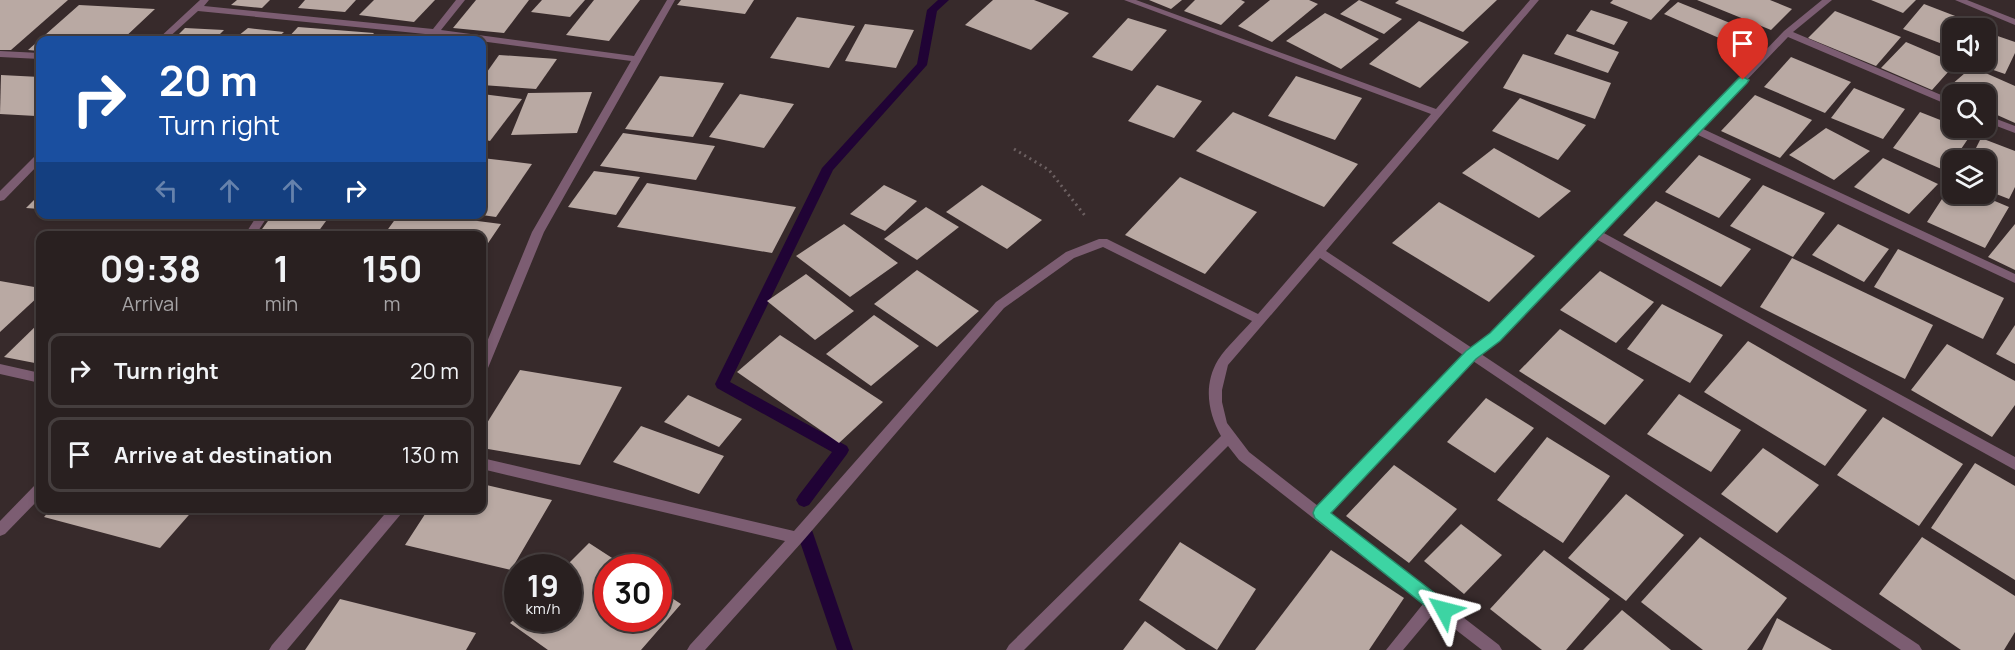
<!DOCTYPE html>
<html lang="en">
<head>
<meta charset="utf-8">
<style>
  :root { --surface:#292020; --page:#312829; --text:#f1f3f6; --muted:#a5a3a5; --line:#453e3e }
  body { margin:0; font-family:Manrope,sans-serif; background:var(--page); color:var(--text); height:100vh; display:flex; flex-direction:column; font-size:22px; white-space:nowrap }
  * { box-sizing:border-box; margin:0 }
  p { font-size:20px; color:var(--muted) }
  .icon { flex:none; width:33px; height:33px; fill:none; stroke:currentColor; stroke-width:2; stroke-linecap:round; stroke-linejoin:round }
  .map { position:relative; flex:1; overflow:hidden }
  .drawer { position:absolute; left:36px; top:231px; width:450px; height:282px; display:flex; flex-direction:column; background:var(--surface); border-radius:12px; box-shadow:0 3px 9px #0003,0 0 0 2px var(--line) }
  .drawer>* { flex:none }
  .guide { position:absolute; left:36px; top:36px; width:450px; height:183px; border-radius:12px; box-shadow:0 3px 9px #0003,0 0 0 2px var(--line); background:#1a4fa0; color:#fff; overflow:hidden }
  .tools { position:absolute; left:1942px; top:18px; display:grid; gap:12px }
  .tools a { display:grid; place-items:center; width:54px; height:54px; border-radius:12px; background:var(--surface); box-shadow:0 3px 9px #0003,0 0 0 2px var(--line); font-size:30px }
  .speed { position:absolute; left:504px; top:554px; display:flex; gap:12px; font-size:30px; font-weight:700; text-align:center }
  .speed>* { display:grid; place-content:center; width:78px; height:78px; border-radius:50%; background:var(--surface); box-shadow:0 3px 9px #0003,0 0 0 2px var(--line); line-height:1 }
  .speed small { font-size:15px; font-weight:400 }
  .speed .limit { border:9px solid #d22; background:#fff; color:#111 }
  .pin { position:absolute; display:grid; place-items:center; width:51px; height:51px; color:#fff; margin:-62px -26px; border-radius:50% 50% 50% 0; rotate:-45deg; box-shadow:0 0 6px #0007 }
  .pin .icon { rotate:45deg }
  .me { position:absolute; width:66px; margin:-33px; rotate:308deg; stroke-linejoin:round; filter:drop-shadow(0 0 4px #0008) }
  .turn { display:flex; align-items:center; gap:21px; height:126px; padding:0 24px; font-size:27px }
  .turn .icon { width:78px; height:78px; stroke-width:2.5 }
  .turn b { display:block; font-size:42px; line-height:51px }
  .lanes { display:flex; align-items:center; height:57px; padding:0 24px; background:#0003; justify-content:center; gap:30px; direction:ltr }
  .lanes .off { opacity:.35 }
  .eta { display:flex; justify-content:space-evenly; align-items:center; height:102px; text-align:center }
  .eta b { font-size:36px; font-weight:700; line-height:42px }
  ul { padding:0; list-style:none }
  li { display:flex; align-items:center; gap:18px; height:75px; margin:0 12px 9px; padding:0 12px; border:3px solid var(--line); border-radius:12px }
  li div { flex:1 }
  li b { display:block; font-size:22px }
  li em { font-style:normal }
  .map>svg:first-child { display:block }
</style>
</head>
<body>
<div class="map">
<svg width="2015" height="650" viewBox="0 0 2015 650">
  <rect width="100%" height="100%" fill="#372a2b"/>
  <g fill="none" stroke-linecap="round" stroke-linejoin="round">
    <!-- stream -->
    <g fill="#200335" fill-rule="evenodd">
      <polygon points="938,0 949,0 937,11 927,65 833,170 730,382 847,446 849,450 847,454 809,505 804,507 799,505 796,500 799,495 832,452 717,388 715,384 822,168 917,64 927,10"/>
      <polygon points="805,526 811,528 813,533 853,650 837,650 797,533 799,528"/>
    </g>
  </g>
  <!-- building -->
  <g fill="#b9a9a3">
    <polygon points="0,0 68,0 11,50 0,50"/>
    <polygon points="237,0 270,0 262,8 231,5"/>
    <polygon points="305,0 356,0 345,12 298,8"/>
    <polygon points="374,0 435,0 414,22 359,15"/>
    <polygon points="476,0 529,0 504,33 453,28"/>
    <polygon points="542,0 585,0 570,17 531,12"/>
    <polygon points="594,0 640,0 609,41 566,35"/>
    <polygon points="681,0 754,0 745,14 677,5"/>
    <polygon points="993,0 1034,0 1069,13 1031,50 965,25"/>
    <polygon points="1149,0 1182,0 1171,9"/>
    <polygon points="1195,0 1241,0 1245,2 1221,25 1184,11"/>
    <polygon points="1270,0 1309,0 1318,4 1272,42 1238,26"/>
    <polygon points="1359,0 1402,19 1384,34 1340,14"/>
    <polygon points="1399,0 1497,0 1463,32 1395,3"/>
    <polygon points="1613,0 1670,0 1651,20 1610,3"/>
    <polygon points="1697,0 1770,0 1792,9 1771,30"/>
    <polygon points="1871,0 1916,0 1903,13"/>
    <polygon points="1678,2 1740,27 1726,41 1664,14"/>
    <polygon points="1924,4 1976,24 1973,28 1953,28 1953,48 1903,29"/>
    <polygon points="79,5 155,9 122,40 40,40 40,51 28,50"/>
    <polygon points="1591,10 1628,22 1614,45 1576,31"/>
    <polygon points="1835,11 1901,37 1876,66 1808,38"/>
    <polygon points="1325,13 1379,39 1341,69 1286,41"/>
    <polygon points="797,17 855,26 829,68 770,58"/>
    <polygon points="1128,18 1167,30 1132,71 1092,57"/>
    <polygon points="1419,21 1469,42 1420,88 1369,64"/>
    <polygon points="865,24 914,30 896,68 845,61"/>
    <polygon points="298,27 374,33 368,40 286,40"/>
    <polygon points="185,28 224,30 214,40 173,40"/>
    <polygon points="248,28 284,32 275,40 233,40"/>
    <polygon points="1986,32 2015,42 2015,53 2005,74 1970,62 1986,62"/>
    <polygon points="1567,34 1619,52 1608,73 1554,54"/>
    <polygon points="1906,42 1953,62 1957,62 1932,90 1881,68"/>
    <polygon points="1523,54 1611,83 1595,119 1503,88"/>
    <polygon points="499,55 557,59 536,89 482,85 482,79"/>
    <polygon points="1791,57 1851,82 1825,113 1764,87"/>
    <polygon points="1972,67 2015,86 2015,123 1986,110 1986,94 1953,94 1944,91"/>
    <polygon points="1,75 40,77 40,112 36,116 0,114"/>
    <polygon points="660,76 724,83 693,137 625,129"/>
    <polygon points="1296,76 1362,98 1335,140 1268,116"/>
    <polygon points="1157,85 1202,101 1174,138 1128,121"/>
    <polygon points="1854,88 1905,109 1883,139 1831,118"/>
    <polygon points="592,92 577,133 511,135 528,93"/>
    <polygon points="482,94 522,99 490,141 482,139"/>
    <polygon points="740,94 794,104 764,148 709,137"/>
    <polygon points="1755,95 1812,120 1780,158 1721,131"/>
    <polygon points="1520,98 1586,125 1558,160 1492,131"/>
    <polygon points="1233,112 1358,164 1324,207 1196,151"/>
    <polygon points="1920,112 1953,125 1953,128 1972,133 1946,171 1893,148"/>
    <polygon points="1826,128 1870,151 1834,180 1789,155"/>
    <polygon points="623,133 715,146 696,180 600,166"/>
    <polygon points="1981,138 2015,151 2015,187 2009,199 1986,190 1986,160 1970,160"/>
    <polygon points="1494,148 1571,191 1539,218 1462,173"/>
    <polygon points="1699,155 1751,179 1719,218 1665,192"/>
    <polygon points="482,158 532,164 496,217 482,215"/>
    <polygon points="1883,158 1938,184 1909,214 1854,187"/>
    <polygon points="594,171 640,177 616,215 568,207"/>
    <polygon points="1180,177 1257,212 1205,274 1125,235"/>
    <polygon points="1953,182 1953,194 1978,194 2009,207 1985,248 1927,222"/>
    <polygon points="647,183 796,207 772,253 617,227"/>
    <polygon points="884,185 917,201 885,231 850,214"/>
    <polygon points="982,185 1042,220 1007,249 946,212"/>
    <polygon points="1763,185 1825,213 1793,257 1730,226"/>
    <polygon points="40,194 40,209 26,208"/>
    <polygon points="1656,201 1751,249 1721,287 1623,235"/>
    <polygon points="1439,202 1535,256 1489,302 1392,243"/>
    <polygon points="926,207 959,227 917,260 884,239"/>
    <polygon points="273,214 297,214 329,217 315,236 257,236"/>
    <polygon points="399,214 423,214 501,224 482,252 482,236 383,236"/>
    <polygon points="844,224 898,263 850,297 796,256"/>
    <polygon points="1838,224 1889,249 1864,282 1812,255"/>
    <polygon points="2015,224 2015,270 1988,257"/>
    <polygon points="1898,249 2004,298 1983,339 1874,287"/>
    <polygon points="1792,258 1933,325 1905,379 1760,307"/>
    <polygon points="917,270 979,311 937,347 874,304"/>
    <polygon points="1600,271 1654,302 1616,343 1560,310"/>
    <polygon points="806,274 854,311 815,340 767,301"/>
    <polygon points="0,281 40,288 40,295 0,332"/>
    <polygon points="1662,304 1723,335 1690,383 1627,349"/>
    <polygon points="874,315 919,346 871,386 826,354"/>
    <polygon points="40,322 40,364 4,357"/>
    <polygon points="2015,325 2015,364 1996,354"/>
    <polygon points="1560,329 1644,380 1605,425 1519,371"/>
    <polygon points="780,335 883,402 839,443 737,372"/>
    <polygon points="1748,341 1867,410 1825,466 1704,392"/>
    <polygon points="1947,344 2015,381 2015,405 1992,437 1911,390"/>
    <polygon points="520,370 622,387 580,465 482,448 482,431"/>
    <polygon points="1679,394 1741,430 1711,472 1647,434"/>
    <polygon points="688,395 742,419 719,447 664,422"/>
    <polygon points="1486,398 1534,428 1495,473 1447,442"/>
    <polygon points="1883,417 1963,464 1919,526 1837,475"/>
    <polygon points="641,426 724,456 699,494 613,462"/>
    <polygon points="1547,437 1610,476 1563,543 1497,500"/>
    <polygon points="1763,448 1819,485 1777,533 1721,494"/>
    <polygon points="1975,463 2015,486 2015,580 1931,528"/>
    <polygon points="1394,465 1457,509 1409,563 1346,516"/>
    <polygon points="482,484 552,500 511,570 405,545 429,508 482,508"/>
    <polygon points="1626,494 1684,535 1626,601 1568,558"/>
    <polygon points="52,508 195,508 160,548 44,517"/>
    <polygon points="1461,524 1502,555 1464,594 1424,561"/>
    <polygon points="1700,537 1787,598 1747,650 1703,650 1641,602"/>
    <polygon points="1922,537 2015,596 2015,632 2004,650 1961,650 1879,594"/>
    <polygon points="1180,542 1256,589 1217,650 1139,600"/>
    <polygon points="589,543 626,567 608,567 608,618 658,618 658,589 681,604 641,650 548,650 510,623 518,616 518,618 568,618 568,567 565,567"/>
    <polygon points="1331,550 1404,598 1369,650 1255,650"/>
    <polygon points="1544,550 1610,599 1566,650 1542,650 1490,609"/>
    <polygon points="340,599 476,633 466,650 305,650"/>
    <polygon points="1622,610 1671,650 1583,650"/>
    <polygon points="1777,618 1832,650 1762,650"/>
    <polygon points="1145,621 1186,650 1123,650"/>
  </g>
  <g fill="none" stroke-linecap="round" stroke-linejoin="round">
    <!-- path -->
    <polyline stroke="#6c6061" stroke-width="3" stroke-dasharray="2 4" stroke-linecap="butt" points="1014,149 1049,170 1086,217"/>
    <!-- minor -->
    <g fill="#7c5d72" fill-rule="evenodd">
      <polygon points="200,0 209,0 204,6 433,29 456,0 465,0 441,30 634,56 667,0 675,0 544,232 488,368 486,371 482,373 482,354 532,232 631,61 435,35 198,11 166,40 157,40"/>
      <path d="M1124,0H1136L1436,109L1530,0H1539L1326,251L1472,348L1491,334L1784,31L1822,0H1832L1793,32L1953,100V107L1788,37L1701,128L2015,274V283L1696,134L1602,232L2015,457V470L1596,239L1499,340L1481,354L1919,645L1922,650H1901L1473,361L1328,513L1499,645L1502,650H1482L1434,613L1403,650H1386L1423,604L1239,460L1228,446L1024,650H1006L1009,645L1221,436C1208,413 1203,385 1218,360C1227,346 1241,334 1252,321L1103,247L1074,258L1004,308L802,542L705,650H687L690,645L785,541L482,469V458L794,531L996,302L1066,252L1099,239H1107L1258,314L1431,114ZM1320,258L1463,355L1318,506L1249,452L1227,423L1222,402V390L1228,365Z"/>
      <polygon points="1955,0 1967,0 2015,19 2015,25"/>
      <polygon points="0,51 40,53 40,59 0,57"/>
      <polygon points="1986,115 2015,126 2015,133 1986,122"/>
      <polygon points="40,154 40,163 4,200 0,201 0,191 36,155"/>
      <polygon points="258,214 269,214 255,236 244,236"/>
      <polygon points="0,364 40,373 40,383 0,374"/>
      <polygon points="40,483 40,498 5,534 0,536 0,521 35,485"/>
      <polygon points="390,508 406,508 287,650 269,650 272,645"/>
    </g>
  </g>
  <!-- route -->
  <polygon fill="#3dd4a3" stroke="#288a6a" stroke-width="1.5" points="1743,77 1749,80 1747,83 1500,341 1476,359 1331,513 1450,605 1452,610 1450,616 1444,618 1438,616 1315,518 1313,513 1315,508 1466,351 1490,333 1739,78"/>
</svg>
<div class="tools">
<a><svg class="icon" aria-label="sound" viewBox="0 0 24 24"><path d="M4 9h4l5-4v14l-5-4H4zM17 9q2 3 0 6"/></svg></a>
<a><svg class="icon" aria-label="search" viewBox="0 0 24 24"><circle cx="10" cy="10" r="6"/><path d="M15 15l6 6"/></svg></a>
<a><svg class="icon" aria-label="layers" viewBox="0 0 24 24"><path d="M12 4l9 5-9 5-9-5zM3 14l9 5 9-5"/></svg></a>
</div>
<div class="speed"><div>19<small>km/h</small></div><div class="limit">30</div></div>
<div class="pin" style="left:1743px;top:80px;background:#d93025"><svg class="icon" aria-label="arrive" viewBox="0 0 24 24"><path d="M6 21V4h12l-3 4 3 4H6"/></svg></div>
<svg class="me" style="left:1444px;top:610px" viewBox="-20 -20 40 40"><path d="M0-17L14 15 0 8-14 15z" fill="#3dd4a3" stroke="#fff" stroke-width="4"/></svg>
<div class="guide">
<div class="turn"><svg class="icon" aria-label="right" viewBox="0 0 24 24"><path d="M7 20v-9h11M14 6l5 5-5 5"/></svg><div><b>20 m</b>Turn right</div></div>
<div class="lanes"><svg class="icon off" aria-label="left" viewBox="0 0 24 24"><path d="M17 20v-9H6M10 6l-5 5 5 5"/></svg><svg class="icon off" aria-label="ahead" viewBox="0 0 24 24"><path d="M12 20V5M6 11l6-6 6 6"/></svg><svg class="icon off" aria-label="ahead" viewBox="0 0 24 24"><path d="M12 20V5M6 11l6-6 6 6"/></svg><svg class="icon" aria-label="right" viewBox="0 0 24 24"><path d="M7 20v-9h11M14 6l5 5-5 5"/></svg></div>
</div>
<section class="drawer">
<div class="eta">
<div><b>09:38</b><p>Arrival</p></div>
<div><b>1</b><p>min</p></div>
<div><b>150</b><p>m</p></div>
</div>
<ul>
<li><svg class="icon" aria-label="right" viewBox="0 0 24 24"><path d="M7 20v-9h11M14 6l5 5-5 5"/></svg><div><b>Turn right</b></div><em>20 m</em></li>
<li><svg class="icon" aria-label="arrive" viewBox="0 0 24 24"><path d="M6 21V4h12l-3 4 3 4H6"/></svg><div><b>Arrive at destination</b></div><em>130 m</em></li>
</ul>
</section>
</div>
</body>
</html>
